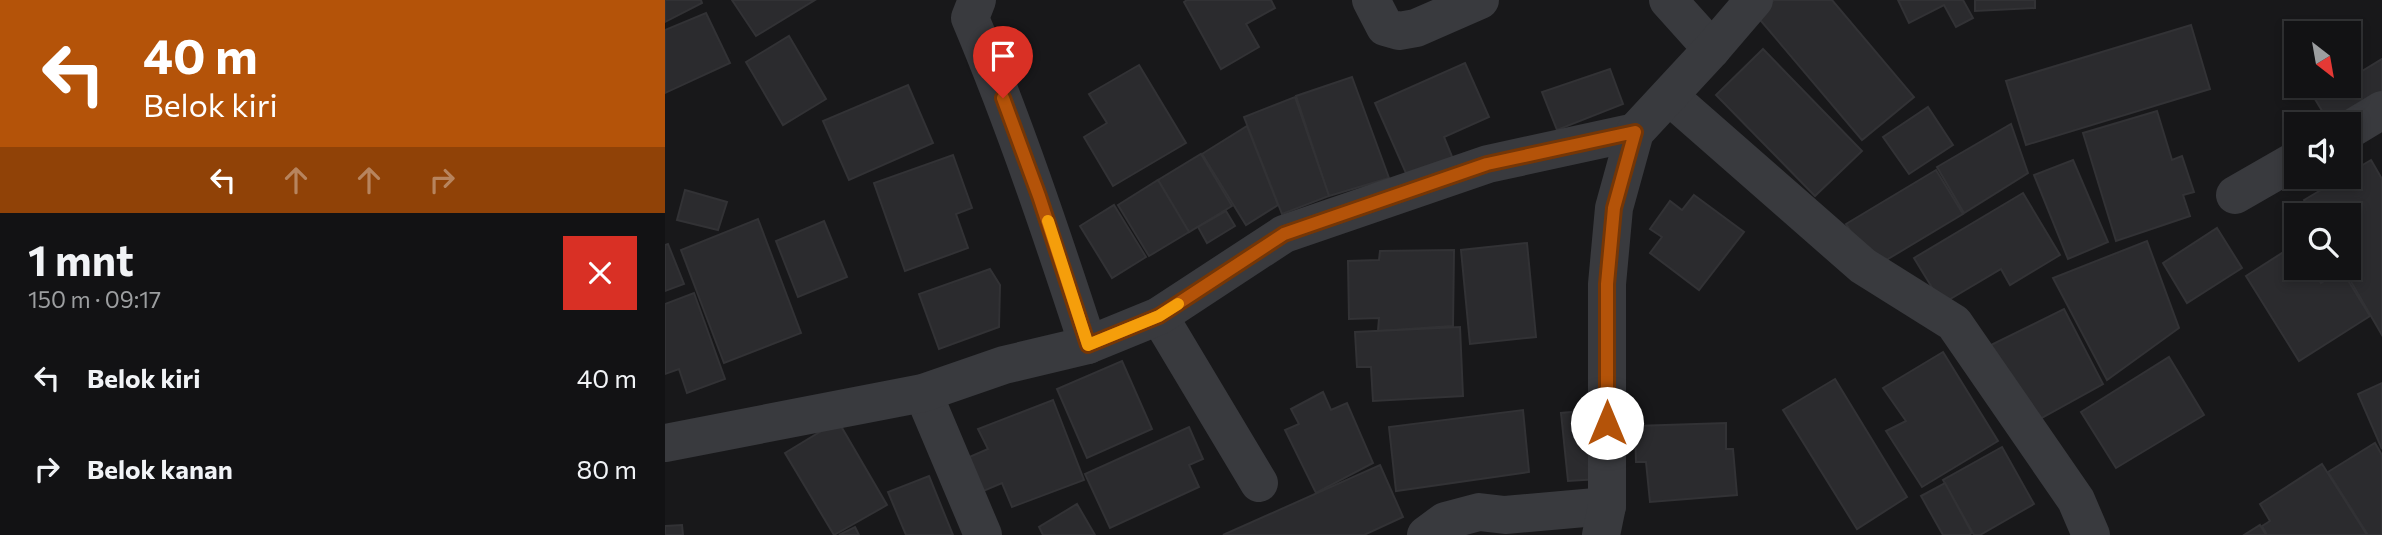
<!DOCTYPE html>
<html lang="id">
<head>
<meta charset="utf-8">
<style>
  :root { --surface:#121214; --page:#1f2022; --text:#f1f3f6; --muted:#9c9ea0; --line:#313234 }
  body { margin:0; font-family:Commissioner,sans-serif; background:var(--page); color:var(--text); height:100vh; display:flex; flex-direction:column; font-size:26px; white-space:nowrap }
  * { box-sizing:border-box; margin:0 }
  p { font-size:23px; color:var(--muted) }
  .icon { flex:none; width:38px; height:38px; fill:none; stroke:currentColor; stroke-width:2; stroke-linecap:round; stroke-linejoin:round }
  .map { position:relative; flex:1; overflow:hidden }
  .panel { display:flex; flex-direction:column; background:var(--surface); width:665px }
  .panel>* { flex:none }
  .banner { background:#b45309; color:#fff; overflow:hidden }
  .needle { width:46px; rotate:149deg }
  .buttons { position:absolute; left:1619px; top:21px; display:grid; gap:14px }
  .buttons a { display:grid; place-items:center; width:77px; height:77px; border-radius:0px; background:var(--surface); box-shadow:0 4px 10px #0003,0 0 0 2px var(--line); font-size:35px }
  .pin { position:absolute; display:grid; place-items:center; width:60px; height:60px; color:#fff; margin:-72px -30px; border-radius:50% 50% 50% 0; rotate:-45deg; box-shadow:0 0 7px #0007 }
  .pin .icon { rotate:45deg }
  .me { position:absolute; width:77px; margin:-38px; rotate:0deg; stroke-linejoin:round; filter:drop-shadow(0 0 5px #0008) }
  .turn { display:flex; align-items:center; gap:24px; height:147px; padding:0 28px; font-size:32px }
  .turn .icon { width:91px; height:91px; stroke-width:2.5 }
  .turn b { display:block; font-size:49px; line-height:60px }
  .lanes { display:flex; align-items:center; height:66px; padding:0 28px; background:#0003; justify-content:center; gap:35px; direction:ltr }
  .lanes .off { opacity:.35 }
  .round { display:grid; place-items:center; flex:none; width:74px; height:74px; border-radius:0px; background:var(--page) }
  .head { display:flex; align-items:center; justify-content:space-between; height:119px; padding:0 28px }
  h1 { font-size:42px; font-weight:700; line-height:52px }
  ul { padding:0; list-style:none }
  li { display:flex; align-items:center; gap:21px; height:91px; padding:0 28px }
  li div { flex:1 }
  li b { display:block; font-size:26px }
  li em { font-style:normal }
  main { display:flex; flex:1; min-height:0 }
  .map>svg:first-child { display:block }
</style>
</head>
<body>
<main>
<section class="panel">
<div class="banner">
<div class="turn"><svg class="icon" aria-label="left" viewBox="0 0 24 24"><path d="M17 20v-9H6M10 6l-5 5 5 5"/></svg><div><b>40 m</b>Belok kiri</div></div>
<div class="lanes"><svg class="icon" aria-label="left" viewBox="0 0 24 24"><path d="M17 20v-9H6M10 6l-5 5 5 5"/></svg><svg class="icon off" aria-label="ahead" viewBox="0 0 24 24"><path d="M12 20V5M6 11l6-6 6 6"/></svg><svg class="icon off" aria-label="ahead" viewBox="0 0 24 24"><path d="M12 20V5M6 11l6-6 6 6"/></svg><svg class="icon off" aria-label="right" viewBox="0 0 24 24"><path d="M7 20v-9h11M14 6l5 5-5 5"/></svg></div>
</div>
<div class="head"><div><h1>1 mnt</h1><p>150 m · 09:17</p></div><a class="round" style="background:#d93025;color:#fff"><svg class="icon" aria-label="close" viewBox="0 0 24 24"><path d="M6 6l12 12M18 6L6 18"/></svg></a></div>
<ul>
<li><svg class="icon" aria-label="left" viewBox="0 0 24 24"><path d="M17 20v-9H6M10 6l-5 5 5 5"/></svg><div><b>Belok kiri</b></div><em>40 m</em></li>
<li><svg class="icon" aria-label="right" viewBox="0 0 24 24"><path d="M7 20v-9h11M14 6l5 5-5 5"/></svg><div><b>Belok kanan</b></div><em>80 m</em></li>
</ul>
</section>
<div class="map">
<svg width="1717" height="535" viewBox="0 0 1717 535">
  <rect width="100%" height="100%" fill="#18181a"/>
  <!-- building -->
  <g fill="#2b2b2e" stroke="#323235" stroke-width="2">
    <polygon points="0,0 36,0 37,3 0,22"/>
    <polygon points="67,0 150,0 91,36"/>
    <polygon points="522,0 606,0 610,8 581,24 594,47 556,69 519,2"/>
    <polygon points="1109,0 1167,0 1249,97 1197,140 1091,15"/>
    <polygon points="1233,0 1298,0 1308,18 1291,27 1279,5 1244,23"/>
    <polygon points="1310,0 1370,0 1370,8 1310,11"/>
    <polygon points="41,13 65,63 0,93 0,30"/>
    <polygon points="1526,25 1545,89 1361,145 1341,81"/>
    <polygon points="124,36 161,99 118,125 81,62"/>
    <polygon points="1098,49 1197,151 1150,196 1051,95"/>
    <polygon points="1717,59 1717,102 1680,124 1665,124 1650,99 1672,86 1684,86 1684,79"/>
    <polygon points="800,63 824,117 779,137 788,159 744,180 710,103"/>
    <polygon points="474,65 521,143 448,186 419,137 442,123 424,94"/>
    <polygon points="945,69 958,104 892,130 877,92"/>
    <polygon points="687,77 724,178 664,196 631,96"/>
    <polygon points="243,85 268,143 184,180 158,121"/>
    <polygon points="630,97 664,196 617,214 579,117"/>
    <polygon points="1263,107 1288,145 1244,174 1218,137"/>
    <polygon points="1492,111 1507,160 1517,156 1529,192 1518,195 1525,216 1451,241 1418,133"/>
    <polygon points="1346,124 1363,173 1299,213 1272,167"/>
    <polygon points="582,126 613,205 581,225 537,154"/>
    <polygon points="536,154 567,206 524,232 493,180"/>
    <polygon points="288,155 307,208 291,214 303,248 240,271 209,183"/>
    <polygon points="1408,160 1443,242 1403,259 1369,175"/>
    <polygon points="1706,160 1717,179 1717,335 1678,268 1684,268 1684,215 1647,215 1639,200 1678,177 1684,177 1684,173"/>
    <polygon points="1271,170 1298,214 1208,268 1181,224"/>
    <polygon points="493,180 524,232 484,256 453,205"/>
    <polygon points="20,190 62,202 53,230 12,220"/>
    <polygon points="1358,193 1395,255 1345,285 1336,269 1277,304 1249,258"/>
    <polygon points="1029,195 1079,232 1034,290 985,253 997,237 985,229 1005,201 1017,210"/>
    <polygon points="449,205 481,257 447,278 415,226"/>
    <polygon points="561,211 570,226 542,243 533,227"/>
    <polygon points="93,219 136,333 59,363 16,250"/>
    <polygon points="159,221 182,277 133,297 111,241"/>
    <polygon points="1552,228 1577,268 1522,303 1498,263"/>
    <polygon points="1482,241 1514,328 1442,380 1388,278"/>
    <polygon points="862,243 871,337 805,344 796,250"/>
    <polygon points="3,244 19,284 0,291 0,245"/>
    <polygon points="1631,244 1631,268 1647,268 1656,283 1676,269 1705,316 1634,361 1581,276"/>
    <polygon points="789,250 788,326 713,331 714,318 684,319 683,261 714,260 715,251"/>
    <polygon points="325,269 335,285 334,327 274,349 254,294"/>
    <polygon points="29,293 60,379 22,393 14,369 0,374 0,304"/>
    <polygon points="1399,309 1438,384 1364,425 1322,347"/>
    <polygon points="795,327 798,396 708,401 706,367 692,367 690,332"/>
    <polygon points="1278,352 1333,441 1257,487 1221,431 1241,421 1218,388"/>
    <polygon points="1504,357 1539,415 1451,468 1416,412"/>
    <polygon points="457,361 487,429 422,458 392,389"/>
    <polygon points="1170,379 1242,497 1192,529 1118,410"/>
    <polygon points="1717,383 1717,449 1693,394"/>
    <polygon points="658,392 666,410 682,403 708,463 651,493 620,430 634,424 626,409"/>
    <polygon points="388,400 419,480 347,507 337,483 316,492 302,458 323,449 313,429"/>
    <polygon points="858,410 864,472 731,491 724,427"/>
    <polygon points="928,410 934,479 903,481 896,413"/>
    <polygon points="173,421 222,505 169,535 120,453"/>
    <polygon points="1061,423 1061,449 1068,449 1072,495 985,502 981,462 971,462 970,426"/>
    <polygon points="524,427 538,459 524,465 534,487 445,528 420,474"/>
    <polygon points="1710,443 1717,455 1717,535 1703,535 1663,472"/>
    <polygon points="1337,447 1369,504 1315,535 1309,535 1278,480"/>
    <polygon points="1657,464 1702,535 1602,535 1597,526 1605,521 1595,504"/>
    <polygon points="715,465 738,517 699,535 558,535"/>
    <polygon points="264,476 288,535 241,535 223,492"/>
    <polygon points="1280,483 1307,533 1304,535 1278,535 1256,496"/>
    <polygon points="412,504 430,535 378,535 374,527"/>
    <polygon points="17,525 18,535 0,535 0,526"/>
    <polygon points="1595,525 1601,535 1579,535"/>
    <polygon points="190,527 194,535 174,535"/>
  </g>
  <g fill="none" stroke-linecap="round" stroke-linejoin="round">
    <!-- minor -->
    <g stroke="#393a3e" stroke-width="38">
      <path d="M312,0L305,18C350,125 387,235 423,345"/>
      <polyline points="706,0 720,27 734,31 751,28 815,0"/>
      <polyline points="1003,0 1047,49"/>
      <polyline points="1004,96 1198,266 1289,323 1411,500 1426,535"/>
      <polyline points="1684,130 1717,110"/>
      <polyline points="1570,195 1631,160"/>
      <polyline points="494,316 594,483"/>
      <polyline points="258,393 318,535"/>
      <polyline points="0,443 258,393 339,365 423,345 494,316 619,234 823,164 970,132"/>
      <polyline points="761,535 780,521 814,512 840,515 942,506"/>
      <polyline points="936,535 942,506 942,284 949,208 970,132 1047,49 1089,0"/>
    </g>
  </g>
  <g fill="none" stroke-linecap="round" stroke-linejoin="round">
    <defs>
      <polyline id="route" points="338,98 374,196 423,345 494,316 619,234 822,164 970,132 949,208 942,284 942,423"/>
    </defs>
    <!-- route casing -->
    <use href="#route" stroke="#753606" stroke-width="18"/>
    <!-- route -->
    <use href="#route" stroke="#b45309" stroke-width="12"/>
    <!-- slow -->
    <polyline stroke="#f59e0b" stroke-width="12" points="383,221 423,345 494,316 513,304"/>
  </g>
</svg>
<div class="buttons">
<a><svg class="needle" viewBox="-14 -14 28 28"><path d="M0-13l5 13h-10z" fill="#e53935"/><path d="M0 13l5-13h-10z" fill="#9c9ea0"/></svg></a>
<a><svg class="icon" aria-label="sound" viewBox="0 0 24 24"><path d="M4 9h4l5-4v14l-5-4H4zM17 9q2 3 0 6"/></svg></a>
<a><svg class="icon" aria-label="search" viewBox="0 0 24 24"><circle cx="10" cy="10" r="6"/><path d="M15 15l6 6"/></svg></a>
</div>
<div class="pin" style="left:338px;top:98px;background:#d93025"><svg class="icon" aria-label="arrive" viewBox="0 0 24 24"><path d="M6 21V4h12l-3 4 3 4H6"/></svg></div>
<svg class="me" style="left:942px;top:423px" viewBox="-20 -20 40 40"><circle r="19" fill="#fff"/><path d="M0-13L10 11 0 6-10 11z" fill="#b45309"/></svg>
</div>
</main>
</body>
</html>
